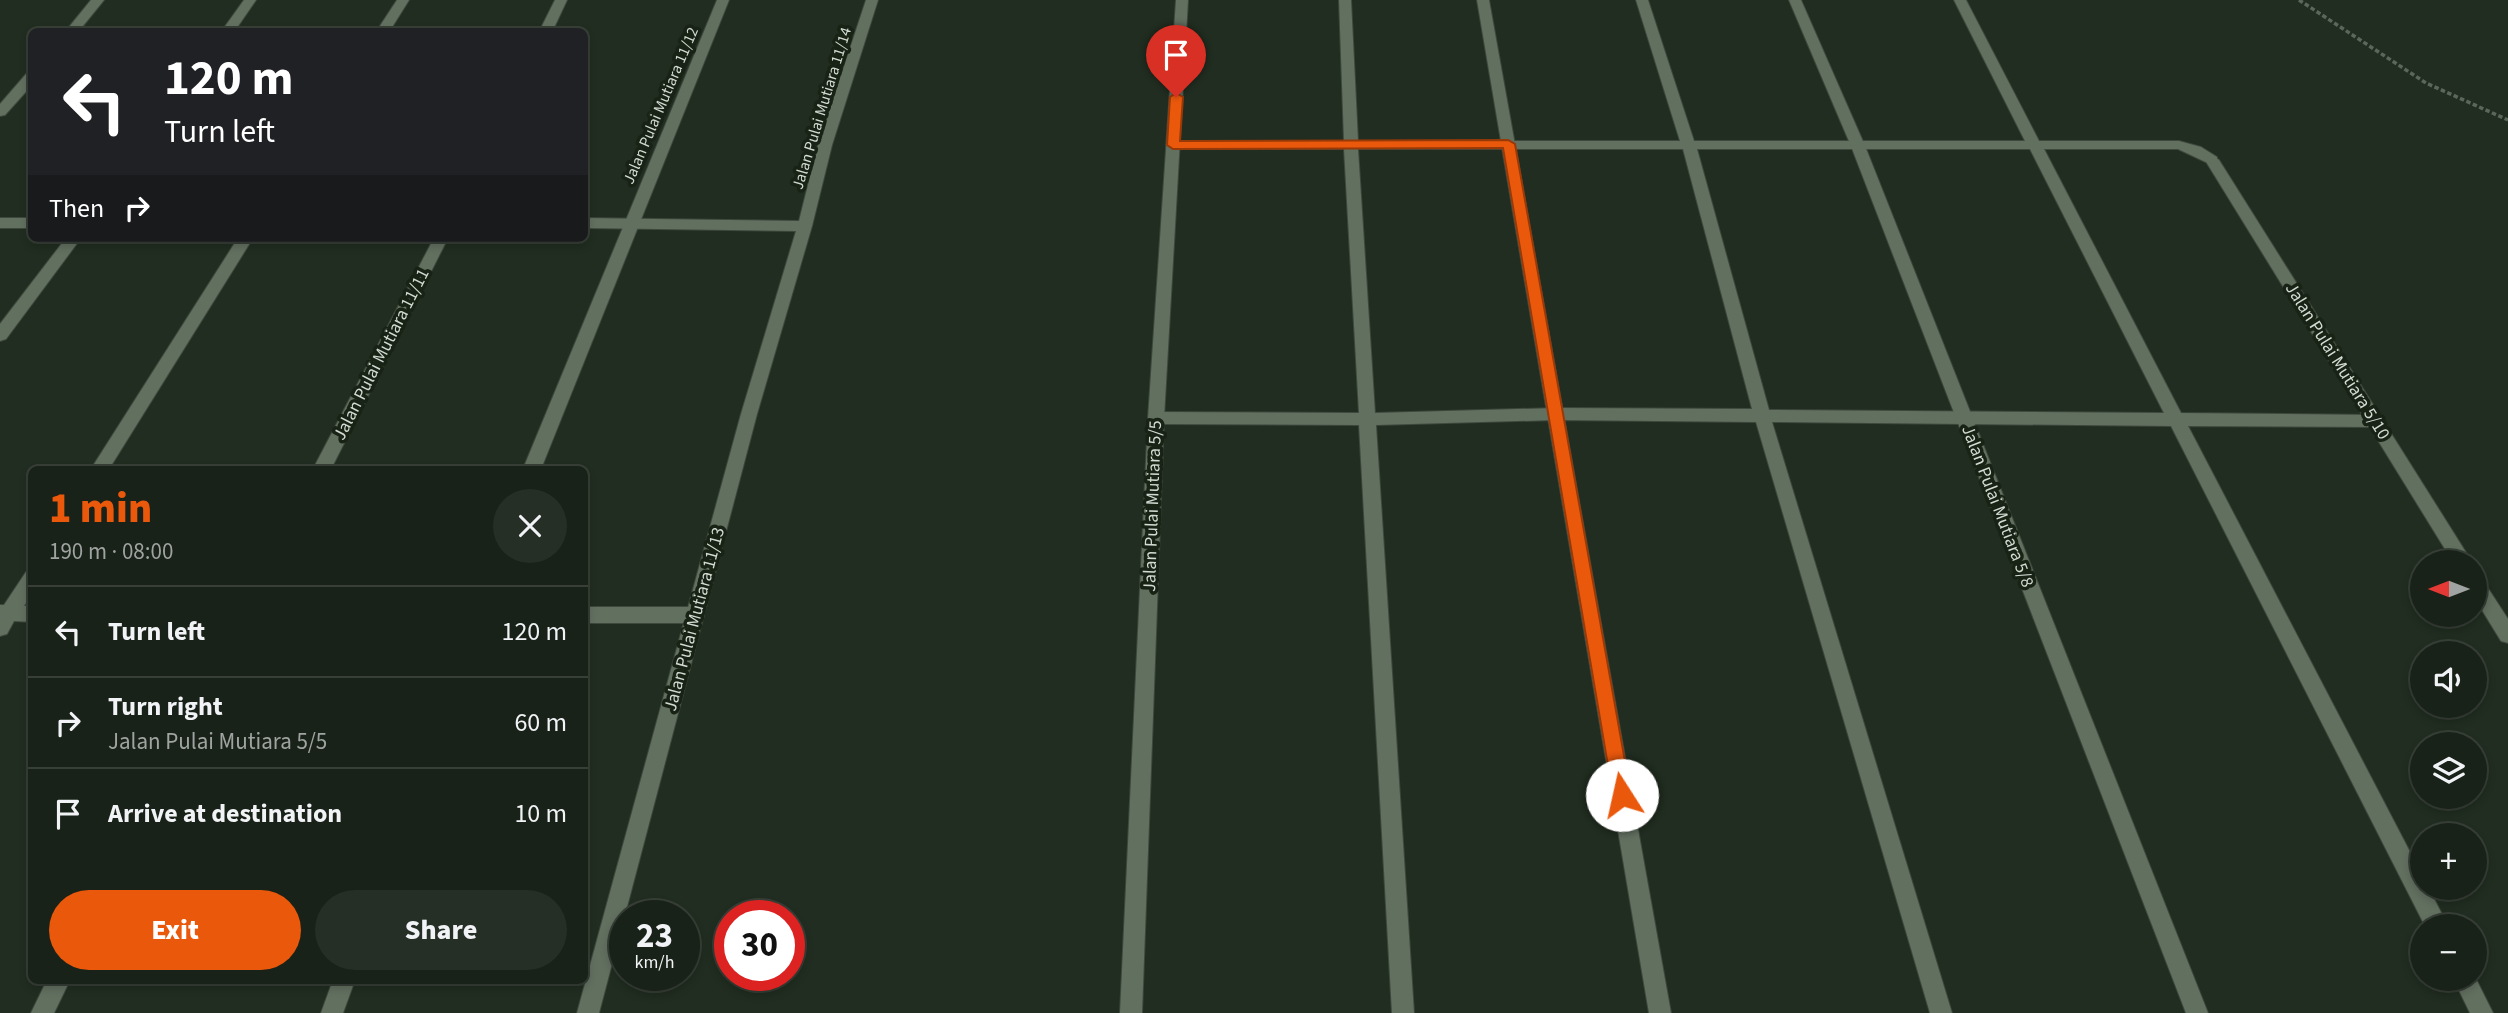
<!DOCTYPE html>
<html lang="en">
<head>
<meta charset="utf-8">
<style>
  :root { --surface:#192218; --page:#262f25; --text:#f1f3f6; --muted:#9fa4a2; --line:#373f37; --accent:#ea580c }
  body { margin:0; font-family:"Source Sans 3",sans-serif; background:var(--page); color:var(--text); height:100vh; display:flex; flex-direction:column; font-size:26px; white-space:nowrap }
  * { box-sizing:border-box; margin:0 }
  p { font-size:23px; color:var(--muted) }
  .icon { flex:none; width:38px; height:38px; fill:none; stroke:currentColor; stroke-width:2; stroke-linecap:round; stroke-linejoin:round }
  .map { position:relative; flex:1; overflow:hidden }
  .side { position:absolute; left:28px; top:466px; width:560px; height:518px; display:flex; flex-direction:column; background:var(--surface); border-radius:10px; box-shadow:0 4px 10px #0003,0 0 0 2px var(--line) }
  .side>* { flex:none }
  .guide { position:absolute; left:28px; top:28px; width:560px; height:214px; border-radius:10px; box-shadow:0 4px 10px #0003,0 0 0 2px var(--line); background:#202124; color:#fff; overflow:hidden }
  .needle { width:46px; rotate:270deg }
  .tools { position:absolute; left:2410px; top:550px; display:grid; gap:14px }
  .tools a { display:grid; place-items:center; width:77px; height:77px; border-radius:50%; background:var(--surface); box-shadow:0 4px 10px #0003,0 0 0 2px var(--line); font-size:35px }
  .speed { position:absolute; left:609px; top:900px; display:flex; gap:14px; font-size:35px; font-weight:700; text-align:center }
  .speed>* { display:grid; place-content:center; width:91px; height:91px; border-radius:50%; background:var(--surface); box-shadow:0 4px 10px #0003,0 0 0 2px var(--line); line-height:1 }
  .speed small { font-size:18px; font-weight:400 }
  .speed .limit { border:10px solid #d22; background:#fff; color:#111 }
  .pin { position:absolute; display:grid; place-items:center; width:60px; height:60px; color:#fff; margin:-72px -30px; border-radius:50% 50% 50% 0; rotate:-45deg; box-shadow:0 0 7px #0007 }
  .pin .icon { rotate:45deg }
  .me { position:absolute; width:77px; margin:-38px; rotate:350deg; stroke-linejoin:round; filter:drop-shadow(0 0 5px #0008) }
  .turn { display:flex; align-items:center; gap:24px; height:147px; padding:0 21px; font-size:32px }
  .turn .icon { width:91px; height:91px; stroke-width:2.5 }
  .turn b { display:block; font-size:49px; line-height:60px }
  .then { display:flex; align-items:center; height:66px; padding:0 21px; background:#0003; gap:14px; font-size:26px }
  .round { display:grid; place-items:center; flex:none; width:74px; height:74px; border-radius:37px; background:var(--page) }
  .headline { display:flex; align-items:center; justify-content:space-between; height:119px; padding:0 21px }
  h1 { font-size:42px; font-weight:800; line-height:52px; color:var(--accent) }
  .action { display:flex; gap:14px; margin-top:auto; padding:14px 21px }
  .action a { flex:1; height:80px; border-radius:42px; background:var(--accent); color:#fff; font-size:28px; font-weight:800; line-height:80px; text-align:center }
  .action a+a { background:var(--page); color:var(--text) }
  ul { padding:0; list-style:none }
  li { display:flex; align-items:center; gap:21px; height:91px; padding:0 21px; border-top:2px solid var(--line) }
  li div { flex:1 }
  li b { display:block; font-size:26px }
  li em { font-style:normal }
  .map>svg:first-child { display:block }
</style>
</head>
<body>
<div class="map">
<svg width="2508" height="1013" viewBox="0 0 2508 1013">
  <rect width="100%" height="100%" fill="#212d20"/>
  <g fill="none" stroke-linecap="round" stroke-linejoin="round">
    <defs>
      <g id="service">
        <polygon points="91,0 104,0 78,32 65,32"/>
        <polygon points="397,0 409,0 389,32 376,32"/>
        <polygon points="717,0 729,0 541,469 523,469"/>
        <path d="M1339,0H1351L1358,141H1680L1636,0H1648L1694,141H2025L1954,0H1966L2039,141H2179L2201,147L2217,157V163L2212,165L2178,149H2044L2181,413L2375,415L2383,421L2375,427L2188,426L2422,875V887H2428L2448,926H2425L2171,426L1772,422L1952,1013H1930L1756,422L1556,420L1376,425L1414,1013H1392L1359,425L1156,424L1148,418L1156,412L1359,413L1344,149H1173L1166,145L1173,141H1344ZM1358,149H1683L1752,409L1556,408L1375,413ZM1697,149H2030L2164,413L1769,410Z"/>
        <polygon points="32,72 32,85 5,115 0,116 0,104 27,73"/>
        <polygon points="238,238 253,238 109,469 91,469"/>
        <polygon points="32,570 32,593 24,606 32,606 32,622 14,621 7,634 0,636 0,605 4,605 26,572"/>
        <polygon points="584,607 695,607 702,609 704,615 702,621 695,623 584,623"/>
        <polygon points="2474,975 2493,1013 2470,1013 2453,978 2474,978"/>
        <polygon points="333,980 355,980 343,1013 321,1013"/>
      </g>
      <g id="minor">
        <polygon points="244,0 256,0 234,32 221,32"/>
        <polygon points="555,0 567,0 552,32 539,32"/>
        <polygon points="866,0 878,0 832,145 812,226 757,414 599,1013 577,1013 741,414 796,231 584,228 584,218 799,221 818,145"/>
        <polygon points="1176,0 1188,0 1164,418 1142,1013 1120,1013 1148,418"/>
        <polygon points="1477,0 1489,0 1671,1013 1649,1013"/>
        <polygon points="1789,0 1801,0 1865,146 2208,1013 2186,1013 1851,146"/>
        <polygon points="2212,155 2219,160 2472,562 2453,562 2205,160"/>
        <rect x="0" y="218" width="32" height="10"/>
        <polygon points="66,238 81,238 6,339 0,341 0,324"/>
        <polygon points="434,238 448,238 331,469 313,469"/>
        <polygon points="2474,574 2480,576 2508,619 2508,643 2501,641 2474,597"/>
        <polygon points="47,980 70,980 54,1013 31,1013"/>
      </g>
    </defs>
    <!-- service casing -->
    <use href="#service" stroke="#3e483d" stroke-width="2"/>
    <!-- minor casing -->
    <use href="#minor" stroke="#3e483d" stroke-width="2"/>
    <!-- path -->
    <polyline stroke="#5c665b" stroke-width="3.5" stroke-dasharray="4.5 2.5" stroke-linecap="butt" points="2299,0 2426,83 2508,120"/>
    <!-- service -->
    <use href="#service" fill="#627060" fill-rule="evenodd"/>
    <!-- minor -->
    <use href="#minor" fill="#627060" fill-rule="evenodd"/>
  </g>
  <!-- route -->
  <polygon fill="#ea580c" stroke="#983908" stroke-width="2" points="1176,93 1183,97 1180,141 1508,140 1515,144 1631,795 1629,801 1622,804 1616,801 1613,795 1503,148 1173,149 1167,145 1170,97"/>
  <g text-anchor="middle" stroke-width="7" stroke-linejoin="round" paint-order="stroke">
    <!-- far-street labels -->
    <g font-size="16" fill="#d3dbd2" stroke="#182316">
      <text transform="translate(660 105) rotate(-67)" y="6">Jalan Pulai Mutiara 11/12</text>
      <text transform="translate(821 108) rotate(-73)" y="6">Jalan Pulai Mutiara 11/14</text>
    </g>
    <!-- street labels -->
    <g font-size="18" fill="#d3dbd2" stroke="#182316">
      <text transform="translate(381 354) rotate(-63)" y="6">Jalan Pulai Mutiara 11/11</text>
      <text transform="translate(2338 361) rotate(58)" y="6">Jalan Pulai Mutiara 5/10</text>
      <text transform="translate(1152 506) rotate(-88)" y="6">Jalan Pulai Mutiara 5/5</text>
      <text transform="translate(1998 506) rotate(69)" y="6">Jalan Pulai Mutiara 5/8</text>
      <text transform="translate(694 619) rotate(-75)" y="6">Jalan Pulai Mutiara 11/13</text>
    </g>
  </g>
</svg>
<div class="tools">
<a><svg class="needle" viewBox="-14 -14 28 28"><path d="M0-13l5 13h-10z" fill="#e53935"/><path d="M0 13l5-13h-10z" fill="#9fa4a2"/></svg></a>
<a><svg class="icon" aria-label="sound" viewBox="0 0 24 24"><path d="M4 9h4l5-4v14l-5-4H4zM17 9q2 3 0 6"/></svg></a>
<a><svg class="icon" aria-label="layers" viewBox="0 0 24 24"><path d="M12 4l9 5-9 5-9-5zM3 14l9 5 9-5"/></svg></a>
<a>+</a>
<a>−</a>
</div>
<div class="speed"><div>23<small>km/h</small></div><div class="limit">30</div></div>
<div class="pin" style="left:1176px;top:97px;background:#d93025"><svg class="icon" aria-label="arrive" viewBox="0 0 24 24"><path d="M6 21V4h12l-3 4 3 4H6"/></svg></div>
<svg class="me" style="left:1622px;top:795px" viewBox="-20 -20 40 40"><circle r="19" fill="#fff"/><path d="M0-13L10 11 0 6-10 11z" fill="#ea580c"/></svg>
<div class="guide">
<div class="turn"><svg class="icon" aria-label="left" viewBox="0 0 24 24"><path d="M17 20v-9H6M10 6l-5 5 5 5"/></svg><div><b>120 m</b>Turn left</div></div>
<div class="then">Then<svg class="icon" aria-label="right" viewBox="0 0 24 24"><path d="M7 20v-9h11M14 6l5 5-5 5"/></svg></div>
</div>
<section class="side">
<div class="headline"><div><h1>1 min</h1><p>190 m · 08:00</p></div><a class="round"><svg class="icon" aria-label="close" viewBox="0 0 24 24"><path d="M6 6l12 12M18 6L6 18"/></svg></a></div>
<ul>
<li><svg class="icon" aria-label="left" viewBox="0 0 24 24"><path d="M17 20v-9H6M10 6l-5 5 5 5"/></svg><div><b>Turn left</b></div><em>120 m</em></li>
<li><svg class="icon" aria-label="right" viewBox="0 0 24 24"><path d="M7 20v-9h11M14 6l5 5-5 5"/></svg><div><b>Turn right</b><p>Jalan Pulai Mutiara 5/5</p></div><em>60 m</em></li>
<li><svg class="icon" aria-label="arrive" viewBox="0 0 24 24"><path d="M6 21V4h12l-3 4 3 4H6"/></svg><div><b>Arrive at destination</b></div><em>10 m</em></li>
</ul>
<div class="action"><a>Exit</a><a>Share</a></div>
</section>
</div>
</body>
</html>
